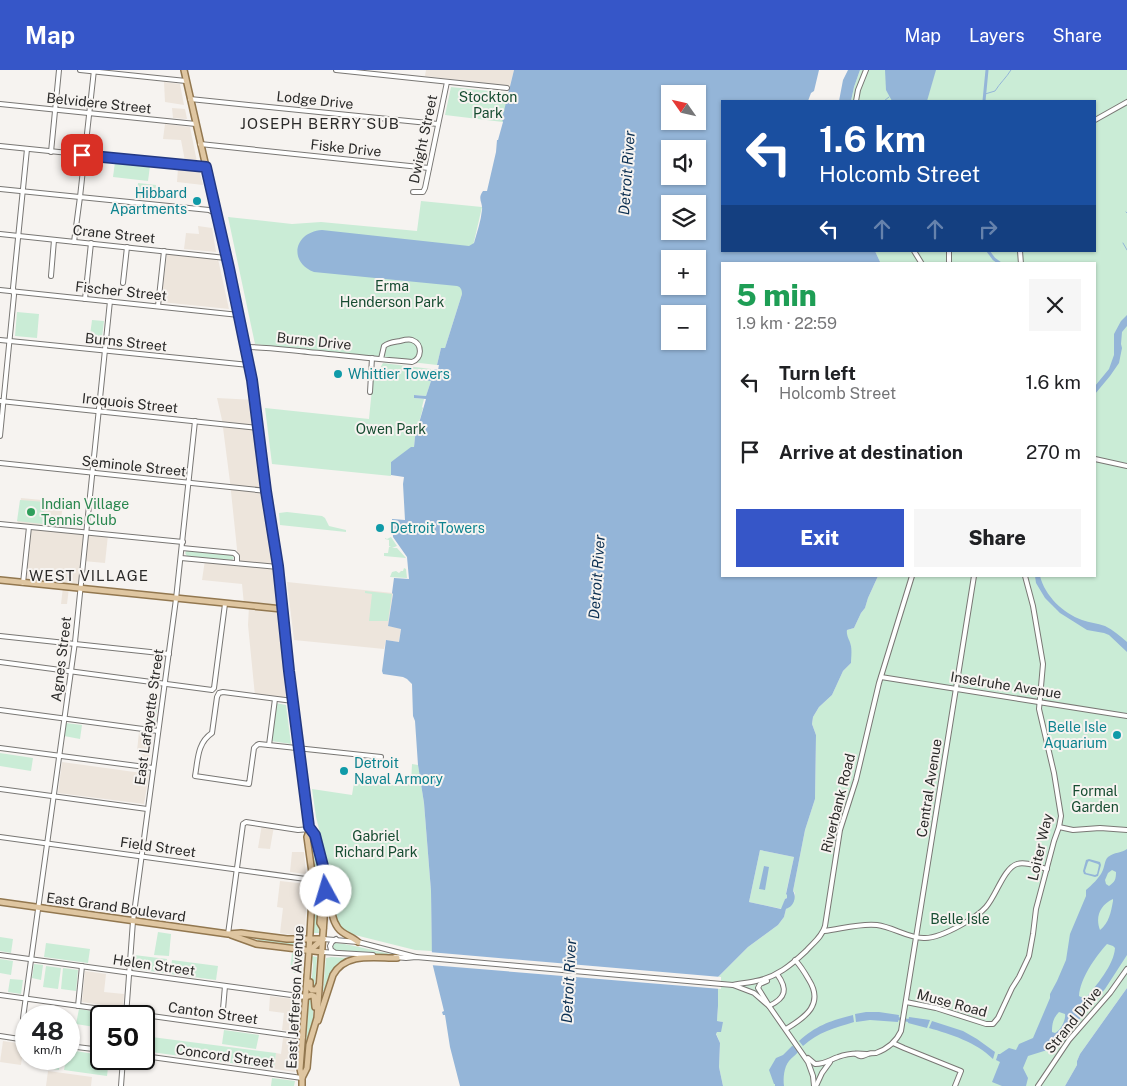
<!DOCTYPE html>
<html lang="en">
<head>
<meta charset="utf-8">
<style>
  :root { --surface:#fff; --page:#f6f6f6; --text:#202124; --muted:#757577; --accent:#3656c8 }
  body { margin:0; font-family:"Public Sans",sans-serif; background:var(--page); color:var(--text); height:100vh; display:flex; flex-direction:column; font-size:19px; white-space:nowrap }
  * { box-sizing:border-box; margin:0 }
  p { font-size:16px; color:var(--muted) }
  .icon { flex:none; width:28px; height:28px; fill:none; stroke:currentColor; stroke-width:2; stroke-linecap:round; stroke-linejoin:round }
  .map { position:relative; flex:1; overflow:hidden }
  .details { position:absolute; left:721px; top:192px; width:375px; height:315px; display:flex; flex-direction:column; background:var(--surface); border-radius:0px; box-shadow:0 1px 4px #0004 }
  .details>* { flex:none }
  .top-card { position:absolute; left:721px; top:30px; width:375px; height:152px; border-radius:0px; box-shadow:0 1px 4px #0004; background:#1a4fa0; color:#fff; overflow:hidden }
  .needle { width:32px; rotate:304deg }
  .controls { position:absolute; left:661px; top:15px; display:grid; gap:10px }
  .controls a { display:grid; place-items:center; width:45px; height:45px; border-radius:0px; background:var(--surface); box-shadow:0 1px 4px #0004; font-size:25px }
  .speed { position:absolute; left:15px; top:935px; display:flex; gap:10px; font-size:25px; font-weight:700; text-align:center }
  .speed>* { display:grid; place-content:center; width:65px; height:65px; border-radius:50%; background:var(--surface); box-shadow:0 1px 4px #0004; line-height:1 }
  .speed small { font-size:12px; font-weight:400 }
  .speed .limit { border:2px solid #111; border-radius:8px; background:#fff; color:#111 }
  .pin { position:absolute; display:grid; place-items:center; width:42px; height:42px; color:#fff; margin:-21px; border-radius:10px; box-shadow:0 2px 8px #0006 }
  .me { position:absolute; width:55px; margin:-28px; rotate:354deg; stroke-linejoin:round; filter:drop-shadow(0 0 4px #0008) }
  .turn { display:flex; align-items:center; gap:18px; height:105px; padding:0 15px; font-size:22px }
  .turn .icon { width:65px; height:65px; stroke-width:2.5 }
  .turn b { display:block; font-size:35px; line-height:42px }
  .lanes { display:flex; align-items:center; height:48px; padding:0 15px; background:#0003; justify-content:center; gap:25px; direction:ltr }
  .lanes .off { opacity:.35 }
  .round { display:grid; place-items:center; flex:none; width:52px; height:52px; border-radius:0px; background:var(--page) }
  .summary { display:flex; align-items:center; justify-content:space-between; height:85px; padding:0 15px }
  h1 { font-size:30px; font-weight:800; line-height:38px; color:#1e9e55 }
  .button { display:flex; gap:10px; margin-top:auto; padding:10px 15px }
  .button a { flex:1; height:58px; border-radius:0px; background:var(--accent); color:#fff; font-size:20px; font-weight:800; line-height:58px; text-align:center }
  .button a+a { background:var(--page); color:var(--text) }
  ul { padding:0; list-style:none }
  li { display:flex; align-items:center; gap:15px; height:70px; padding:0 15px }
  li div { flex:1 }
  li b { display:block; font-size:19px }
  li em { font-style:normal }
  header { display:flex; align-items:center; gap:30px; box-sizing:border-box; height:70px; padding:0 25px; background:var(--accent); color:#fff }
  header strong { font-size:24px }
  nav { display:flex; gap:28px; margin-inline-start:auto; font-size:18px }
  .map>svg:first-child { display:block }
</style>
</head>
<body>
<header>
<strong>Map</strong>
<nav><a>Map</a><a>Layers</a><a>Share</a></nav>
</header>
<div class="map">
<svg width="1127" height="1016" viewBox="0 0 1127 1016">
  <rect width="100%" height="100%" fill="#f6f3f0"/>
  <!-- built -->
  <g fill="#ede5dc">
    <polygon points="426,0 514,0 510,16 425,6"/>
    <polygon points="164,12 180,14 184,35 165,32"/>
    <polygon points="172,38 185,39 187,49 173,48"/>
    <polygon points="165,54 190,57 197,92 185,91 181,70 163,69"/>
    <polygon points="178,98 199,100 203,115 177,112"/>
    <polygon points="198,156 212,158 216,182 184,179 186,163 199,164"/>
    <polygon points="167,184 218,189 229,239 161,232"/>
    <polygon points="217,328 255,330 293,631 255,626 248,555 249,536 244,535 242,514 202,510 205,490 237,493 237,479 230,412 222,350"/>
    <polygon points="21,428 63,432 60,460 108,465 105,493 83,491 80,519 69,518 67,534 61,534 63,517 23,513 29,458 17,456"/>
    <polygon points="287,512 393,523 388,556 401,558 399,572 386,570 384,579 294,570"/>
    <polygon points="139,662 153,664 148,696 140,695 142,682 137,681"/>
    <polygon points="62,692 149,704 144,734 58,723"/>
    <polygon points="262,754 274,756 270,779 258,778"/>
    <polygon points="292,782 304,782 306,804 290,802"/>
    <polygon points="280,811 307,814 305,864 297,863 294,865 280,863 283,838 277,837"/>
    <polygon points="85,901 106,904 104,922 124,924 123,938 82,932"/>
    <polygon points="270,926 300,930 298,962 282,960 284,943 269,941"/>
    <polygon points="283,968 297,970 295,1002 274,999 276,983 281,984"/>
    <polygon points="3,971 24,974 21,995 0,992"/>
    <polygon points="48,1001 92,1007 91,1016 46,1016"/>
  </g>
  <!-- green -->
  <g fill="#caecd6">
    <path d="M860,0H1127V918L1080,984L1077,991V995L1065,1016H723L719,997L720,973L716,963L723,952L717,951L718,936V907L748,877L778,855L784,847L786,839C792,835 794,831 795,823L793,821L805,760L815,729L816,665L812,654L813,647L819,637L832,625L843,601L851,593V577L846,563L847,560L854,558L861,543L865,538L868,528L878,506H1095V194H881L875,181H1095V31H851L854,17Z"/>
    <polygon points="451,17 508,23 503,52 445,45"/>
    <polygon points="115,92 150,96 148,111 113,107"/>
    <polygon points="138,113 156,115 154,130 137,128"/>
    <polygon points="421,131 482,137 462,224 445,278 441,278 437,295 255,274 228,147 292,154 321,152 417,161"/>
    <polygon points="17,242 39,244 37,268 15,266"/>
    <polygon points="92,250 104,251 101,275 89,273"/>
    <polygon points="383,293 431,299 431,300 432,301 430,307 423,306 431,311 426,326 414,325 414,328 424,329 422,337 423,338 415,367 414,377 391,392 391,406 272,394 265,338 369,349 374,298 380,298"/>
    <polygon points="20,430 45,432 43,454 17,451"/>
    <polygon points="287,442 322,446 325,448 329,456 346,460 346,462 280,455 279,443"/>
    <polygon points="391,467 397,476 392,478 397,478 406,488 384,486 384,483 388,483 389,477 391,477 389,476 389,470 385,469 385,468 387,469"/>
    <polygon points="187,480 231,484 234,488 232,490 187,486 185,483"/>
    <polygon points="404,498 406,499 407,508 390,507 392,502 396,501 399,503 401,501 403,501"/>
    <polygon points="365,521 392,524 388,551 369,551 372,524 365,523"/>
    <polygon points="276,633 286,635 291,674 271,671"/>
    <polygon points="147,637 157,639 154,657 145,655"/>
    <polygon points="66,653 82,655 80,669 64,666"/>
    <polygon points="0,683 33,688 31,701 0,696"/>
    <polygon points="412,694 418,695 424,733 431,821 432,881 415,880 351,864 344,860 339,854 335,846 333,815 316,747 312,719 352,725 354,713 360,714 366,712 398,716 411,713"/>
    <polygon points="760,780 794,787 786,823 787,825 787,828 785,829 782,839 749,832"/>
    <polygon points="313,781 318,791 320,801 317,802 320,802 322,815 317,815 316,803 317,802 316,802"/>
    <polygon points="318,824 320,825 318,851 319,863 313,863 316,826"/>
    <polygon points="158,862 171,864 169,886 154,885"/>
    <polygon points="0,867 13,869 11,883 0,881"/>
    <polygon points="258,868 283,872 298,871 300,874 298,876 296,876 257,870 256,870"/>
    <polygon points="46,873 90,879 88,893 44,887"/>
    <path d="M335,873C347,874 359,877 372,880C380,882 388,883 396,885V886L334,880L332,877Z"/>
    <polygon points="292,883 303,885 301,903 294,903 293,900 290,899"/>
    <polygon points="134,885 167,889 165,903 133,899"/>
    <polygon points="312,886 317,887 315,916 313,918 311,916 313,895"/>
    <path d="M331,887L349,888C333,896 332,907 326,921H323L326,888Z"/>
    <polygon points="0,889 13,891 11,905 0,903"/>
    <polygon points="172,890 218,896 216,910 170,904"/>
    <polygon points="34,894 43,895 41,910 32,908"/>
    <polygon points="46,896 61,898 58,919 43,917"/>
    <polygon points="63,898 78,900 76,921 61,919"/>
    <polygon points="10,909 23,910 21,924 8,922"/>
    <polygon points="311,927 313,928 313,948 307,970 306,970 309,929"/>
    <polygon points="79,939 107,943 106,946 101,946 101,958 76,954"/>
    <polygon points="96,959 101,960 101,976 93,975"/>
    <polygon points="224,960 259,965 256,979 222,974"/>
    <polygon points="144,966 276,983 274,999 144,981"/>
    <polygon points="69,980 101,985 101,989 109,989 107,1006 64,1000 66,989 69,989"/>
    <polygon points="34,989 60,989 59,1000 33,996"/>
    <polygon points="272,1008 295,1011 294,1016 271,1016"/>
  </g>
  <!-- water -->
  <g fill="#94b5d8" fill-rule="evenodd">
    <path d="M514,0H819L814,21L811,23L808,31H722V181H875L881,194H722V506H878L868,528L865,538L861,543L854,558L847,560C846,566 850,570 851,576C852,582 851,588 851,593L843,601L832,625L819,637L813,647L812,654L816,665L815,729L805,760L793,821C796,825 795,832 791,836C790,837 788,838 786,839L784,847L778,855L748,877L718,907V936L717,951L723,952L721,962H717L716,964L720,973L719,997L723,1016H460L450,977L445,945H443L442,942L444,941L432,892L431,821L424,733L418,695L415,651L413,646L412,614L407,609L403,607L383,604L382,601L386,570L399,572L401,559L388,556L393,524L392,523L394,508L409,509L407,487L393,467L392,449L405,450L403,414L404,407L391,405V392L411,377H414L415,367L426,329L414,328V325L426,326L431,311L422,310L423,306L432,307L434,299L438,300L439,295H437L441,278H445L462,224C462,220 461,217 457,216L314,202C288,192 294,162 322,160L469,176L474,173C477,162 481,151 482,140C483,132 477,129 483,121H487L496,82L497,70H498L503,52L502,49ZM670,24H698V51H670ZM670,79H698V106H670ZM670,134H698V161H670ZM670,189H698V216H670ZM670,244H698V271H670ZM760,780L794,787L786,824L787,825V828L785,829L781,839L749,832Z"/>
    <polygon points="848,0 860,0 854,17 851,31 839,31 843,10"/>
    <polygon points="885,0 936,0 927,31 892,31 886,20"/>
    <polygon points="1127,245 1127,256 1122,262 1121,274 1122,278 1119,293 1110,306 1095,324 1095,316 1109,299 1114,285 1114,264 1121,251"/>
    <path d="M1035,506H1040C1045,526 1063,543 1082,550C1090,553 1097,553 1105,556C1113,560 1120,566 1127,572V582L1109,565L1104,563L1087,560L1060,543L1045,528L1036,513Z"/>
    <path d="M1127,779V885L1105,919L1092,934V936H1091L1056,976L1049,981H1044L1028,986L1023,998L1028,1008L1026,1016H1002L992,1012L1000,992L996,990L998,984H1000L1009,978L1016,980L1019,974L1033,968L1050,928V924L1057,911L1066,890L1070,864L1086,826V820C1091,816 1100,807 1102,802C1105,797 1104,791 1108,787C1114,782 1122,783 1127,779ZM1112,800L1116,802C1116,809 1115,812 1109,816L1106,814L1105,810L1108,803ZM1113,829V831C1111,842 1109,853 1100,860C1095,847 1100,835 1113,829ZM1107,874L1113,876L1115,878C1114,895 1096,916 1085,929L1079,926C1080,909 1095,887 1107,874ZM1059,942L1065,944C1066,950 1061,960 1055,963L1052,962C1052,954 1053,948 1059,942Z"/>
    <path d="M1089,789L1100,792L1101,795L1098,806L1095,807L1084,804L1083,801L1086,790ZM1089,791L1098,794L1099,795L1097,804L1095,805L1086,803L1085,801L1088,792Z"/>
    <polygon points="764,796 769,797 765,820 759,819"/>
    <polygon points="1127,918 1127,1016 1065,1016 1077,995 1077,991 1080,984"/>
    <polygon points="866,942 879,942 899,945 898,952 870,950 856,952 855,944"/>
    <path d="M853,945L854,952C835,958 818,962 803,976L799,971C817,955 830,951 853,945Z"/>
    <polygon points="909,947 930,950 927,958 908,953"/>
    <path d="M932,951L963,961L977,969L995,982L993,989C976,972 950,964 929,958Z"/>
    <path d="M792,976H793L798,982C795,986 792,987 789,991C784,997 783,1008 784,1016H775V1014H774L769,1000L776,988L783,985Z"/>
  </g>
  <!-- pier -->
  <polygon fill="#f6f3f0" points="429,882 721,907 721,919 430,895"/>
  <g fill="none" stroke-linecap="round" stroke-linejoin="round">
    <!-- stream -->
    <g stroke="#94b5d8" stroke-width="1">
      <path d="M985,24L995,21C1000,13 1006,8 1011,0"/>
      <polyline points="884,31 889,27"/>
      <polyline points="1126,142 1127,143"/>
      <polyline points="1123,173 1127,180"/>
    </g>
    <!-- canal -->
    <g stroke="#94b5d8" stroke-width="3">
      <polyline points="984,31 987,0"/>
      <polyline points="988,181 994,189 1001,194"/>
      <polyline points="894,948 912,951"/>
    </g>
    <defs>
      <g id="minor">
        <polyline points="80,0 186,11"/>
        <polyline points="336,0 507,18"/>
        <polyline points="190,29 438,54"/>
        <polyline points="856,31 858,20 866,0"/>
        <polyline points="0,34 196,54"/>
        <polyline points="1095,50 1127,32"/>
        <polyline points="200,74 429,98"/>
        <polyline points="0,76 206,97"/>
        <polyline points="51,82 59,0"/>
        <polyline points="0,119 209,140 217,144"/>
        <polyline points="413,122 423,122 425,118 447,12"/>
        <polyline points="0,164 226,188"/>
        <polyline points="74,172 80,127 94,0"/>
        <polyline points="914,181 922,194"/>
        <polyline points="1020,181 1021,194"/>
        <polyline points="949,194 949,181"/>
        <polyline points="51,206 54,170"/>
        <polyline points="123,213 127,177"/>
        <polyline points="0,220 239,245"/>
        <polyline points="85,229 91,173"/>
        <polyline points="158,236 164,181"/>
        <polyline points="0,270 249,295"/>
        <path d="M246,277C266,277 287,280 308,282C342,285 377,289 412,292C422,289 423,274 412,270C409,269 404,270 400,271C394,272 389,272 384,276L381,289"/>
        <polyline points="370,322 372,288"/>
        <polyline points="0,331 259,358"/>
        <polyline points="0,366 14,225 13,218 27,79"/>
        <polyline points="1095,389 1127,396"/>
        <polyline points="0,393 267,421"/>
        <polyline points="0,454 183,472"/>
        <polyline points="182,478 234,483 237,486 237,493"/>
        <polyline points="181,488 278,497"/>
        <polyline points="23,513 29,457"/>
        <polyline points="0,566 169,584"/>
        <polyline points="0,592 212,620 214,618 225,534"/>
        <polyline points="881,607 1127,646"/>
        <path d="M293,631L223,622L219,623L217,627L212,663C197,673 198,690 195,706L249,714L254,678L257,675L259,674L381,687"/>
        <polyline points="0,640 158,661"/>
        <polyline points="269,675 275,629"/>
        <polyline points="0,678 153,698"/>
        <polyline points="0,719 147,739"/>
        <polyline points="1059,757 1073,760 1100,758 1127,760"/>
        <polyline points="0,767 313,810"/>
        <path d="M824,861C841,859 860,853 877,855C893,857 910,869 925,868C936,868 952,860 961,855C970,850 979,845 986,837C996,826 1004,798 1017,794C1026,791 1038,797 1047,799"/>
        <polyline points="228,864 243,754 246,752 298,760 310,759"/>
        <polyline points="323,869 358,872 416,887"/>
        <polyline points="322,882 373,885"/>
        <polyline points="334,882 331,880 330,876 332,872 336,869"/>
        <polyline points="0,885 306,927"/>
        <path d="M395,887L406,888L416,887L733,915C741,913 749,913 756,911C777,907 791,895 806,881C813,873 822,867 825,856L840,760L856,710L879,613L912,506"/>
        <polyline points="767,911 760,914 758,918 768,934"/>
        <polyline points="733,915 754,923 769,936 808,992 813,1006 814,1016"/>
        <polyline points="0,925 303,967"/>
        <polyline points="906,932 936,938 986,954 993,954 998,948 1012,918 1019,907 1029,886 1033,864 1036,839 1054,771 1059,757 1061,746 1054,703 1039,639 1043,594 1033,536 1025,506"/>
        <polyline points="78,936 82,896"/>
        <path d="M769,936C786,928 788,919 777,904"/>
        <polyline points="223,939 225,916"/>
        <polyline points="126,946 133,851 176,529 195,351"/>
        <polyline points="23,948 75,572 110,231"/>
        <path d="M786,959C806,947 824,934 809,910C805,903 801,896 795,890"/>
        <polyline points="0,966 26,970"/>
        <polyline points="893,973 904,978 961,1001 955,1016"/>
        <polyline points="69,976 101,980"/>
        <path d="M856,984C862,988 862,986 868,984C870,983 873,983 876,983C887,979 896,972 901,961L974,506"/>
        <polyline points="144,986 302,1008"/>
        <path d="M808,988L815,994C826,994 829,990 838,987C846,984 858,983 866,984"/>
        <polyline points="121,1016 123,989"/>
        <polyline points="816,1016 822,1003 830,992"/>
        <polyline points="1038,1016 1069,970 1110,923 1127,899"/>
      </g>
      <g id="major">
        <polyline points="184,0 229,198 252,310 267,421 278,497 289,601 309,757 315,765 326,809 326,821 317,948 309,975 307,998 302,1008"/>
        <polyline points="0,510 282,539"/>
        <path d="M327,808C334,824 327,843 338,858C343,865 352,866 358,872"/>
        <polyline points="313,825 316,821 320,822 322,825 320,853 323,858"/>
        <polyline points="0,832 228,864 241,863 287,869 323,869"/>
        <polyline points="231,865 256,874 322,882"/>
        <polyline points="309,881 323,869"/>
        <polyline points="310,912 310,918 312,920 316,920 319,915"/>
        <polyline points="306,927 311,925 314,926 315,937"/>
        <path d="M318,951L333,905C346,882 374,888 397,888"/>
        <polyline points="302,1016 302,1008 300,999 309,881 313,810 307,767 310,759"/>
      </g>
    </defs>
    <!-- minor casing -->
    <use href="#minor" stroke="#797774" stroke-width="6"/>
    <!-- major casing -->
    <use href="#major" stroke="#92774f" stroke-width="8"/>
    <!-- minor -->
    <use href="#minor" stroke="#fff" stroke-width="4"/>
    <!-- major -->
    <use href="#major" stroke="#dfc6a1" stroke-width="5"/>
  </g>
  <g fill="none" stroke-linecap="round" stroke-linejoin="round">
    <defs>
      <polyline id="route" points="82,85 206,97 229,198 252,310 266,421 278,496 289,601 309,757 315,765 324,800 326,821"/>
    </defs>
    <!-- route casing -->
    <use href="#route" stroke="#233882" stroke-width="12"/>
    <!-- route -->
    <use href="#route" stroke="#3656c8" stroke-width="9"/>
  </g>
  <!-- markers -->
  <g fill="#0f9aa8" stroke="#f6f3f0" stroke-width="2">
    <circle cx="197" cy="131" r="5"/>
    <circle cx="338" cy="304" r="5"/>
    <circle cx="380" cy="458" r="5"/>
    <circle cx="1117" cy="665" r="5"/>
    <circle cx="344" cy="701" r="5"/>
  </g>
  <circle fill="#2e9e5b" stroke="#f6f3f0" stroke-width="2" cx="31" cy="442" r="5"/>
  <g text-anchor="middle" stroke-width="4" stroke-linejoin="round" paint-order="stroke">
    <!-- park labels -->
    <g font-size="14" fill="#164c31" stroke="#f6f3f0">
      <text x="488" y="32">Stockton<tspan x="488" dy="16">Park</tspan></text>
      <text x="392" y="221">Erma<tspan x="392" dy="16">Henderson Park</tspan></text>
      <text x="391" y="364">Owen Park</text>
      <text x="1095" y="726">Formal<tspan x="1095" dy="16">Garden</tspan></text>
      <text x="376" y="771">Gabriel<tspan x="376" dy="16">Richard Park</tspan></text>
      <text x="960" y="854">Belle Isle</text>
    </g>
    <!-- street labels -->
    <g font-size="14" fill="#2b2a29" stroke="#f6f3f0">
      <text transform="translate(315 30) rotate(6)" y="5">Lodge Drive</text>
      <text transform="translate(99 33) rotate(6)" y="5">Belvidere Street</text>
      <text transform="translate(423 69) rotate(-78)" y="5">Dwight Street</text>
      <text transform="translate(346 78) rotate(6)" y="5">Fiske Drive</text>
      <text transform="translate(114 164) rotate(6)" y="5">Crane Street</text>
      <text transform="translate(121 221) rotate(6)" y="5">Fischer Street</text>
      <text transform="translate(314 271) rotate(6)" y="5">Burns Drive</text>
      <text transform="translate(126 272) rotate(6)" y="5">Burns Street</text>
      <text transform="translate(130 333) rotate(6)" y="5">Iroquois Street</text>
      <text transform="translate(134 396) rotate(6)" y="5">Seminole Street</text>
      <text transform="translate(61 589) rotate(-83)" y="5">Agnes Street</text>
      <text transform="translate(1006 615) rotate(9)" y="5">Inselruhe Avenue</text>
      <text transform="translate(149 647) rotate(-82)" y="5">East Lafayette Street</text>
      <text transform="translate(929 718) rotate(-81)" y="5">Central Avenue</text>
      <text transform="translate(838 733) rotate(-76)" y="5">Riverbank Road</text>
      <text transform="translate(158 777) rotate(8)" y="5">Field Street</text>
      <text transform="translate(1040 777) rotate(-77)" y="5">Loiter Way</text>
      <text transform="translate(116 837) rotate(8)" y="5">East Grand Boulevard</text>
      <text transform="translate(154 895) rotate(8)" y="5">Helen Street</text>
      <text transform="translate(295 927) rotate(-87)" y="5">East Jefferson Avenue</text>
      <text transform="translate(952 933) rotate(15)" y="5">Muse Road</text>
      <text transform="translate(213 943) rotate(8)" y="5">Canton Street</text>
      <text transform="translate(1073 950) rotate(-51)" y="5">Strand Drive</text>
      <text transform="translate(225 986) rotate(8)" y="5">Concord Street</text>
    </g>
    <!-- culture labels -->
    <g font-size="14" fill="#0d838f" stroke="#f6f3f0" text-anchor="start">
      <text x="187" y="128" text-anchor="end">Hibbard<tspan x="187" dy="16">Apartments</tspan></text>
      <text x="348" y="309">Whittier Towers</text>
      <text x="390" y="463">Detroit Towers</text>
      <text x="1107" y="662" text-anchor="end">Belle Isle<tspan x="1107" dy="16">Aquarium</tspan></text>
      <text x="354" y="698">Detroit<tspan x="354" dy="16">Naval Armory</tspan></text>
    </g>
    <!-- leisure labels -->
    <g font-size="14" fill="#27864d" stroke="#f6f3f0" text-anchor="start">
      <text x="41" y="439">Indian Village<tspan x="41" dy="16">Tennis Club</tspan></text>
    </g>
    <!-- neighbourhood labels -->
    <g font-size="15" letter-spacing="1" fill="#2b2a29" stroke="#f6f3f0">
      <text x="320" y="59">JOSEPH BERRY SUB</text>
      <text x="89" y="511">WEST VILLAGE</text>
    </g>
    <!-- water labels -->
    <g font-size="15" font-style="italic" fill="#0c3052" stroke="#f6f3f0">
      <text transform="translate(627 103) rotate(-86)" y="5">Detroit River</text>
      <text transform="translate(597 507) rotate(-86)" y="5">Detroit River</text>
      <text transform="translate(569 911) rotate(-87)" y="5">Detroit River</text>
    </g>
  </g>
</svg>
<div class="controls">
<a><svg class="needle" viewBox="-14 -14 28 28"><path d="M0-13l5 13h-10z" fill="#e53935"/><path d="M0 13l5-13h-10z" fill="#757577"/></svg></a>
<a><svg class="icon" aria-label="sound" viewBox="0 0 24 24"><path d="M4 9h4l5-4v14l-5-4H4zM17 9q2 3 0 6"/></svg></a>
<a><svg class="icon" aria-label="layers" viewBox="0 0 24 24"><path d="M12 4l9 5-9 5-9-5zM3 14l9 5 9-5"/></svg></a>
<a>+</a>
<a>−</a>
</div>
<div class="speed"><div>48<small>km/h</small></div><div class="limit">50</div></div>
<div class="pin" style="left:82px;top:85px;background:#d93025"><svg class="icon" aria-label="arrive" viewBox="0 0 24 24"><path d="M6 21V4h12l-3 4 3 4H6"/></svg></div>
<svg class="me" style="left:326px;top:821px" viewBox="-20 -20 40 40"><circle r="19" fill="#fff"/><path d="M0-13L10 11 0 6-10 11z" fill="#3656c8"/></svg>
<div class="top-card">
<div class="turn"><svg class="icon" aria-label="left" viewBox="0 0 24 24"><path d="M17 20v-9H6M10 6l-5 5 5 5"/></svg><div><b>1.6 km</b>Holcomb Street</div></div>
<div class="lanes"><svg class="icon" aria-label="left" viewBox="0 0 24 24"><path d="M17 20v-9H6M10 6l-5 5 5 5"/></svg><svg class="icon off" aria-label="ahead" viewBox="0 0 24 24"><path d="M12 20V5M6 11l6-6 6 6"/></svg><svg class="icon off" aria-label="ahead" viewBox="0 0 24 24"><path d="M12 20V5M6 11l6-6 6 6"/></svg><svg class="icon off" aria-label="right" viewBox="0 0 24 24"><path d="M7 20v-9h11M14 6l5 5-5 5"/></svg></div>
</div>
<section class="details">
<div class="summary"><div><h1>5 min</h1><p>1.9 km · 22:59</p></div><a class="round"><svg class="icon" aria-label="close" viewBox="0 0 24 24"><path d="M6 6l12 12M18 6L6 18"/></svg></a></div>
<ul>
<li><svg class="icon" aria-label="left" viewBox="0 0 24 24"><path d="M17 20v-9H6M10 6l-5 5 5 5"/></svg><div><b>Turn left</b><p>Holcomb Street</p></div><em>1.6 km</em></li>
<li><svg class="icon" aria-label="arrive" viewBox="0 0 24 24"><path d="M6 21V4h12l-3 4 3 4H6"/></svg><div><b>Arrive at destination</b></div><em>270 m</em></li>
</ul>
<div class="button"><a>Exit</a><a>Share</a></div>
</section>
</div>
</body>
</html>
